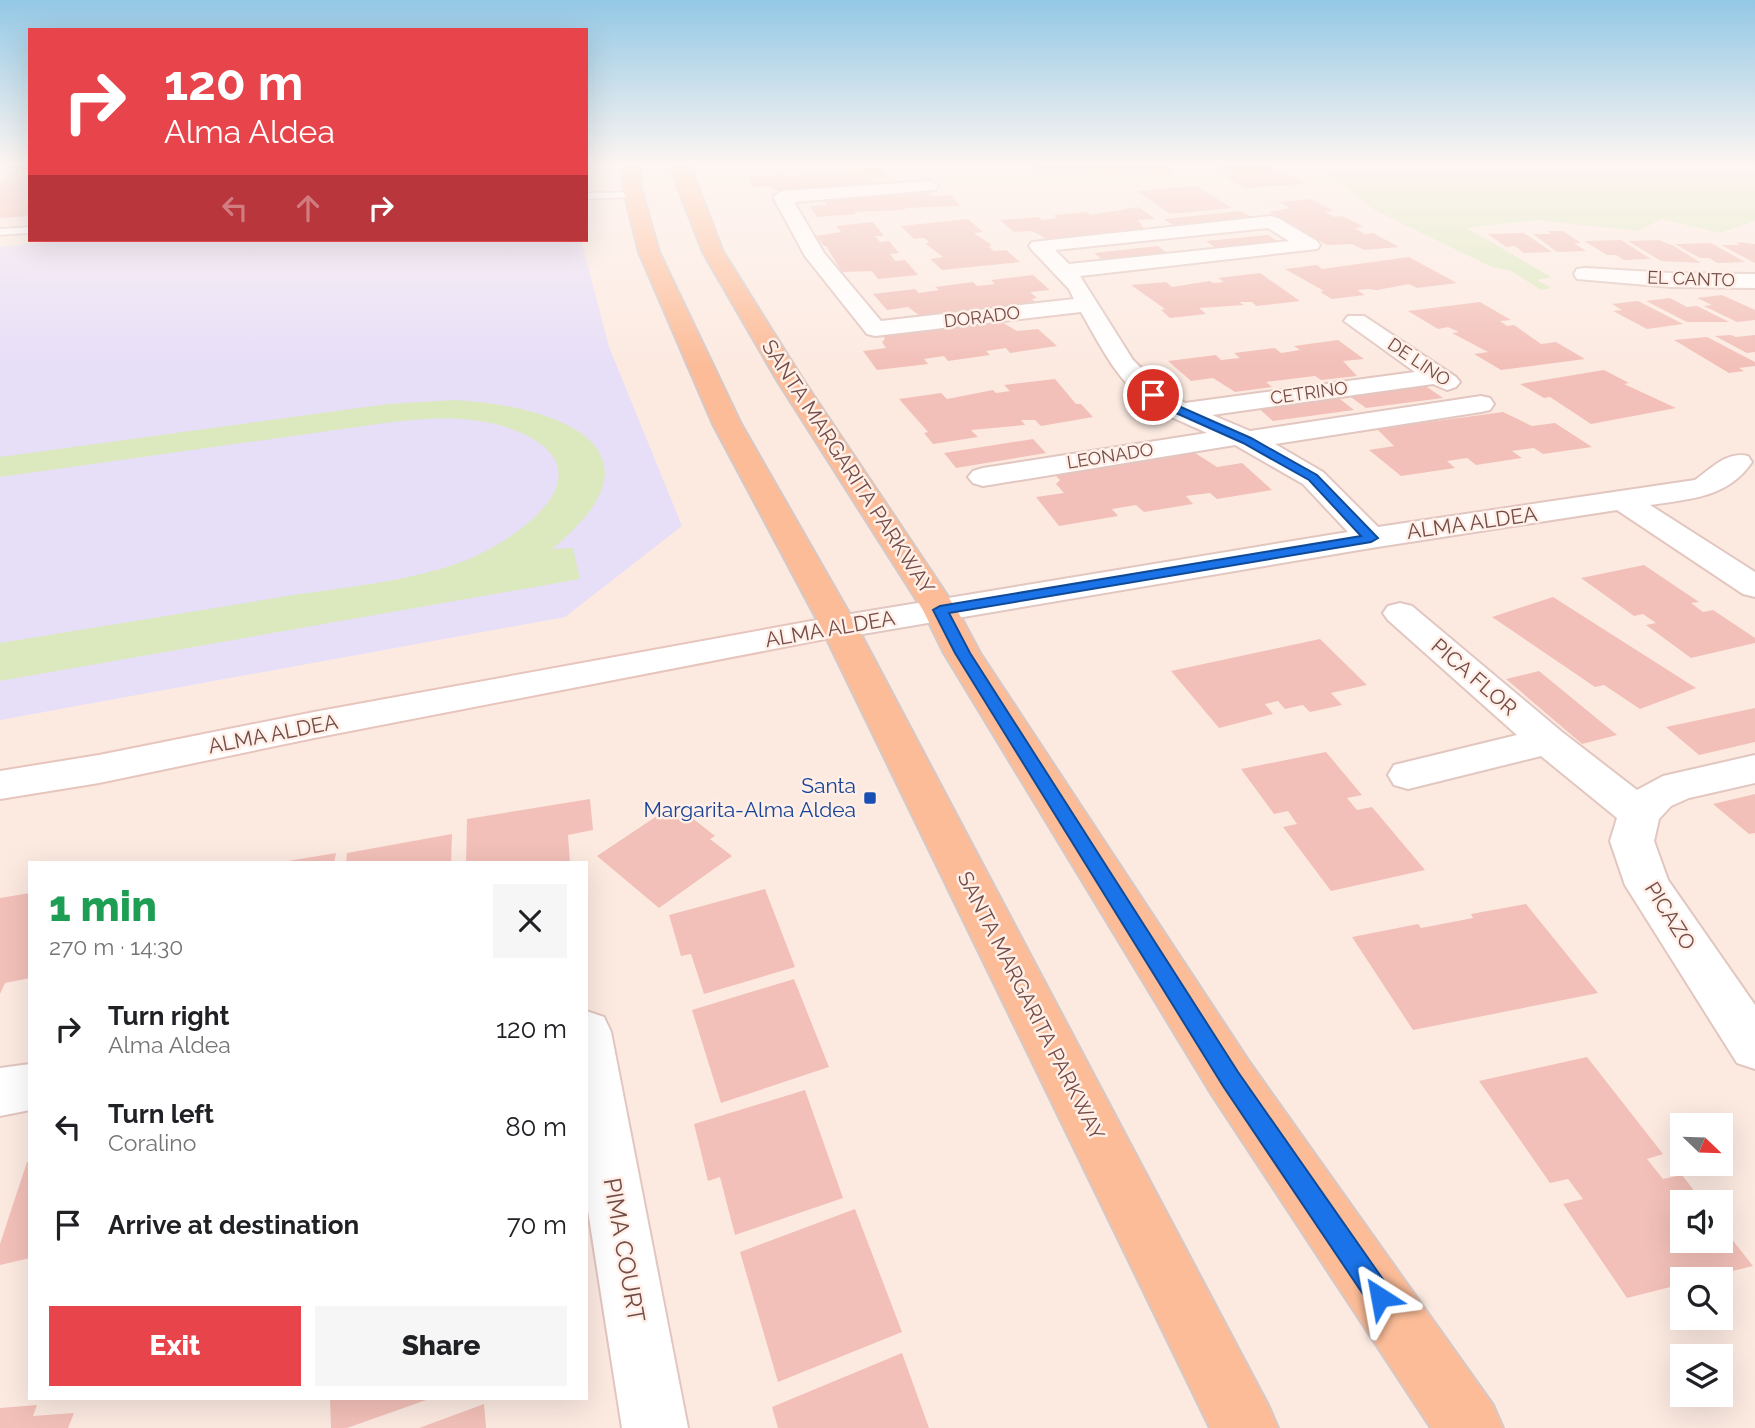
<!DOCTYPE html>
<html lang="en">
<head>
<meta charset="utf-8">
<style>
  :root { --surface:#fff; --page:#f6f6f6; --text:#202124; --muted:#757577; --accent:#e8444b }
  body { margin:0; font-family:Raleway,sans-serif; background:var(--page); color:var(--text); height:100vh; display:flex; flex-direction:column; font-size:26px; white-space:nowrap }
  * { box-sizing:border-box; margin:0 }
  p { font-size:23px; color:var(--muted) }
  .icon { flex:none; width:38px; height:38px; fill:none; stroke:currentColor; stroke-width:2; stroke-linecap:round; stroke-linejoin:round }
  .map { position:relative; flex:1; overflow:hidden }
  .side { position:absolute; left:28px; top:861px; width:560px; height:539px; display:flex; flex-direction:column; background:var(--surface); border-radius:0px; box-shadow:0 7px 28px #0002 }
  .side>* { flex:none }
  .hud { position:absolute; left:28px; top:28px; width:560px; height:214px; border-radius:0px; box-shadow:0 7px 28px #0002; background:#e8444b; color:#fff; overflow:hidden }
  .needle { width:46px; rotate:113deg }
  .fabs { position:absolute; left:1670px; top:1113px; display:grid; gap:14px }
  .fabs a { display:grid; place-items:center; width:63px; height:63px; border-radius:0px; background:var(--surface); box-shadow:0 7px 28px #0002; font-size:35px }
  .pin { position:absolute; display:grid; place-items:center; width:60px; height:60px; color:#fff; margin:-30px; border:4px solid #fff; border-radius:50%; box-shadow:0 2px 7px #0007 }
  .me { position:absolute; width:77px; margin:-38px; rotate:326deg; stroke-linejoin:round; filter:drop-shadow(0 0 5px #0008) }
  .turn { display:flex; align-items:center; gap:24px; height:147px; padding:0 21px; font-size:32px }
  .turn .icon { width:91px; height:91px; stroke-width:2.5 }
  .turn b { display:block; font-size:49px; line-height:60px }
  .lanes { display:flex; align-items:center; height:66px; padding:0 21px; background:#0003; justify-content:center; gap:35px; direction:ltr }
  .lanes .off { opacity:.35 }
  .round { display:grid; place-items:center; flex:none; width:74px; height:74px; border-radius:0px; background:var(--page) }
  .head { display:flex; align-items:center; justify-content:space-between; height:119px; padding:0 21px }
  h1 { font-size:42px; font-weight:800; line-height:52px; color:#1e9e55 }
  .primary-button { display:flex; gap:14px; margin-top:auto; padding:14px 21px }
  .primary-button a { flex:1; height:80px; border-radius:0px; background:var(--accent); color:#fff; font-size:28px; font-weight:800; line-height:80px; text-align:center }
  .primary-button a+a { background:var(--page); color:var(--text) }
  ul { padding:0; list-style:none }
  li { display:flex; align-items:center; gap:21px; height:98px; padding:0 21px }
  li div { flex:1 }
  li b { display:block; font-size:26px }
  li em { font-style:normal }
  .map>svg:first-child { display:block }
</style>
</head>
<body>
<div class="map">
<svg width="1755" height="1428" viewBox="0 0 1755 1428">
  <rect width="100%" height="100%" fill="#fceae1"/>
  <!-- education -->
  <polygon fill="#e7def8" points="66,240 581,240 609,347 682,526 565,617 0,720 0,247"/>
  <!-- green -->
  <g fill="#dce9bf">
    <polygon points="1452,166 1755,166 1755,221 1720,233 1661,219 1639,231 1536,220 1467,228 1551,277 1537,280 1551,288 1541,290 1511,271 1492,267 1376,211 1321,167 1458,175"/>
    <path d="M454,400C554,405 677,447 552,549L573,548L580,579L0,681V643C96,627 192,612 287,596C346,587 408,582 464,561C515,541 614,473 519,432C475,413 423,418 378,424L0,477V457L388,404Z"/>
  </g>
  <!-- building -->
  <g fill="#f2c0b8">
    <polygon points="4,166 30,166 30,216 0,218 0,183 15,169"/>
    <polygon points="1034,166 1170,166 1174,174 1120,171 1121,174 1089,173 1088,171 1035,172"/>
    <polygon points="1217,166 1269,166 1276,170 1270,171 1272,172 1286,173 1304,184 1245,188 1225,177 1234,176 1225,174 1217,169 1219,167"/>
    <polygon points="881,167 889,177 872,178 874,186 780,193 771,186 753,187 748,177 784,175 786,177 801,176 800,174 848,172 846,170"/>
    <polygon points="1196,186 1232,208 1170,214 1137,191"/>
    <polygon points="921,189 932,196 950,195 960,206 904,208 906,210 854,212 856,214 817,217 810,206 827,205 825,201 829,199 827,197"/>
    <polygon points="1311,199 1333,211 1325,212 1335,217 1343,216 1364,227 1355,228 1365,234 1373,233 1399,247 1364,250 1352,244 1327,245 1269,212 1289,208 1279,202"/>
    <polygon points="1139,207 1155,219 1138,220 1144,229 1047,239 1032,231 1014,232 1000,220 1039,217 1042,220 1057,218 1054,215 1087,212 1090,215"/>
    <polygon points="1241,211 1253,218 1174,226 1164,219"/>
    <polygon points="968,219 983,232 974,233 992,245 989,247 994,251 1006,250 1020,262 942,270 930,259 943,257 926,244 929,242 924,238 914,239 901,226"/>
    <polygon points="873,222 884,236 875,236 880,242 889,241 899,253 890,254 895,261 905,260 918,275 878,279 872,271 842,272 826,246 824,246 816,236 841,232 836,226"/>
    <polygon points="1548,231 1563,231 1581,243 1574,243 1586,251 1557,252 1533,234 1551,234"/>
    <polygon points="1524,233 1552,252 1524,253 1515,246 1506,247 1488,234"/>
    <polygon points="1268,235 1280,243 1217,249 1206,241"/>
    <polygon points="1621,240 1651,259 1624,260 1616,255 1607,255 1584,241"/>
    <polygon points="1659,240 1674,246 1701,263 1661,261 1628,241"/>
    <polygon points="1736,242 1755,244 1755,263 1721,245 1740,245"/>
    <polygon points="1711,243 1745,262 1717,263 1709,258 1700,258 1675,244"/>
    <polygon points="1158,246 1168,254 1104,261 1094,253"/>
    <polygon points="1409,257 1457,283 1417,288 1409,284 1377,290 1368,289 1357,290 1365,295 1332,299 1320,292 1324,291 1285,269 1317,265 1322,269"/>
    <polygon points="1260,273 1300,301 1256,306 1252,302 1239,302 1244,305 1199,308 1206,314 1170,318 1161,310 1165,309 1131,285 1166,282 1172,287 1210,281 1213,283 1224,282 1218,278"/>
    <polygon points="1033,275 1050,290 1030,292 1037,298 1032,299 1037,304 923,318 908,307 887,310 873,294 915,289 919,293 939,290 935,287 973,282 977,286 995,284 991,280"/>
    <polygon points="1722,295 1755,310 1755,320 1737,322 1704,306 1712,305 1697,298"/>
    <polygon points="1670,298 1687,307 1697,306 1729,322 1687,322 1646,301"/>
    <polygon points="1638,301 1683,324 1647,329 1613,311 1622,310 1612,304"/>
    <polygon points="1480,302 1511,320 1500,321 1507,326 1514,325 1541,344 1556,342 1585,359 1501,370 1474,354 1488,352 1452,333 1459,332 1448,327 1438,329 1408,311"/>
    <polygon points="1000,321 1017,331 1038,329 1057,346 1010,353 1006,348 986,351 990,355 948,361 944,356 924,359 928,364 877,370 863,351 886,348 882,342 885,339 882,335"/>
    <polygon points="1731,335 1736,337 1755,335 1755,352 1747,353 1715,336"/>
    <polygon points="1707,337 1755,362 1755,366 1739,368 1744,371 1729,373 1674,340"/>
    <polygon points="1338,340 1364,359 1343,361 1357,376 1321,380 1315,376 1266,382 1272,387 1235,392 1213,378 1191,381 1168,361 1216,355 1221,360 1240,358 1234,353 1275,348 1281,353 1300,350 1294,346"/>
    <polygon points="1604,370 1629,383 1624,384 1676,408 1591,424 1550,397 1544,398 1520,384"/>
    <polygon points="1055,379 1076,404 1081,404 1093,417 1041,426 1035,420 1021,420 1025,425 971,430 978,437 933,444 924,433 928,432 899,399 941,393 947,399 993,390 996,393 1010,391 1004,385"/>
    <polygon points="1424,385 1443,398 1366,408 1348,395"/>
    <polygon points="1336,396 1354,410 1273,421 1257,407"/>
    <polygon points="1503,412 1532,426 1555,423 1592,447 1543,454 1534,448 1512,451 1522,458 1476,465 1467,458 1447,461 1455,468 1401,476 1369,450 1394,446 1377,429"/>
    <polygon points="1033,439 1046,453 956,468 944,453"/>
    <polygon points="1192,451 1217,467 1242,463 1272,490 1217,499 1210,493 1186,496 1193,504 1144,512 1136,505 1112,509 1118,516 1059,526 1036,497 1064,493 1056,484 1060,480 1053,473 1095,466 1097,468"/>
    <polygon points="1644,565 1699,602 1691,603 1703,612 1713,610 1755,638 1755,643 1691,658 1646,625 1656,623 1643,614 1634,616 1581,578"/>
    <polygon points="1553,597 1696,688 1640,709 1604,685 1595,687 1492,617"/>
    <polygon points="1320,639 1367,685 1331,693 1342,705 1310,712 1303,705 1285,709 1278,701 1265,704 1273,714 1219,728 1171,671"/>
    <polygon points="1539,671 1617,735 1582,744 1506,679"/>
    <polygon points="1755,708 1755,742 1699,755 1666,727"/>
    <polygon points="1326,752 1362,795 1347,798 1357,810 1372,807 1425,870 1331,891 1283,827 1297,824 1288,811 1274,814 1241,769"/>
    <polygon points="1755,794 1755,833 1749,834 1713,804"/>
    <polygon points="590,799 593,830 568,835 570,863 466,863 467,819"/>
    <polygon points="669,808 685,821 691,817 715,836 710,839 732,856 659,908 597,856"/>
    <polygon points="452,834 451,863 346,863 347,853"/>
    <polygon points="336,853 334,863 288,863 288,861"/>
    <polygon points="765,889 795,967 704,994 691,954 681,956 669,915"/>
    <polygon points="30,893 30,978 5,983 0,994 0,898"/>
    <polygon points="1526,904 1598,993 1413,1030 1352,937 1418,924 1421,928 1473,918 1471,914"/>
    <polygon points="794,979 829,1067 721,1103 692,1010"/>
    <polygon points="1587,1057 1663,1154 1647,1159 1663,1179 1682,1175 1703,1202 1682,1202 1682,1241 1720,1241 1720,1224 1753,1266 1700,1279 1682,1279 1682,1284 1627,1298 1563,1204 1583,1199 1568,1179 1550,1183 1479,1081"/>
    <polygon points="805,1090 843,1198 735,1235 720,1177 708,1181 694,1124"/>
    <polygon points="30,1161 30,1258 0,1265 0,1244 27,1162"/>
    <polygon points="855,1209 902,1332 778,1382 740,1252"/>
    <polygon points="902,1353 929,1428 778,1428 772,1407"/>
    <polygon points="330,1398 429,1398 429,1399 347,1428 331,1428"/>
    <polygon points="484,1404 486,1428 419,1428"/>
    <polygon points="37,1405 33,1416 74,1413 68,1428 0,1428 0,1408"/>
  </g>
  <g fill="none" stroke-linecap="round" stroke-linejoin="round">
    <defs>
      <g id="service">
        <polygon points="637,192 638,194 633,197 586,199 586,193"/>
        <polygon points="30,227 30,233 0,235 0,229"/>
      </g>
      <g id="minor">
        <path d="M929,181L938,186L935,190L794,202L824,253L881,321L1074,299L1069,289L1032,250L1029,246L1032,242L1271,216L1278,218L1317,241L1320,245L1317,249L1080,276L1133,360L1162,389L1185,403L1415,372L1344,321L1348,316H1364L1456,377L1460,382L1456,387L1447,390L1433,384L1212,415L1250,431L1481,396L1490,398L1494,404L1490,410L1481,412L1275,444L1323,472L1378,527L1695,480C1712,468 1727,451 1748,456L1752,462C1728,498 1689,499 1650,505L1755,572V597L1743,594L1617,510L1371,548L839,638L827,634L821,627L827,620L839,616L1348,532L1303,484L1235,445L983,486L973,483L968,477L973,471L983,468L1207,433C1186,423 1162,415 1144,400C1115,377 1099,343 1081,312L875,336L867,334L805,256L773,197L782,191ZM1268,228L1289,241L1069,264L1055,250Z"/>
        <polygon points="1585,268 1671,273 1755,274 1755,288 1671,287 1577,279 1574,274 1577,269"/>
        <polygon points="1400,603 1412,606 1562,732 1637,790 1663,776 1755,755 1755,783 1689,798 1671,806 1659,819 1654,841 1668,880 1755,1005 1755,1069 1737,1063 1625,885 1610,841 1617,818 1541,756 1408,789 1394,785 1388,775 1394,765 1517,735 1388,620 1383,613 1388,606"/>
        <polygon points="586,1011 604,1017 611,1032 688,1428 622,1428 586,1198"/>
        <polygon points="30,1064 30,1110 0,1116 0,1068"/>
      </g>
      <polygon id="secondary" points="839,616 851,620 857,627 851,634 314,738 99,783 0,799 0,771 99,755 314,712"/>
      <g id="primary">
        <polygon points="623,166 640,166 641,188 659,252 741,424 857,627 1268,1405 1278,1428 1210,1428 821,627 713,424 639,252 623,188"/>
        <polygon points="673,166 690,166 723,252 803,380 957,610 980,653 1250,1063 1493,1405 1503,1428 1431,1428 1212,1095 944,653 923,610 777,380 703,252 672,172"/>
      </g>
    </defs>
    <!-- service casing -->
    <use href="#service" stroke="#e2c6c0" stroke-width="3"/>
    <!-- minor casing -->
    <use href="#minor" stroke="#e2c6c0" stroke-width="4"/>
    <!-- secondary casing -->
    <use href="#secondary" stroke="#e7c5bd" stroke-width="4"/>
    <!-- primary casing -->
    <use href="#primary" stroke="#d5c9c8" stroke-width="4"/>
    <!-- service -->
    <use href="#service" fill="#fff" fill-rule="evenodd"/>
    <!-- minor -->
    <use href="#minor" fill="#fff" fill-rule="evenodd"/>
    <!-- secondary -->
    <use href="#secondary" fill="#fff" fill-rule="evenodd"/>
    <!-- primary -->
    <use href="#primary" fill="#fcbc98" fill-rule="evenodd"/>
  </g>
  <!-- sky -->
  <linearGradient id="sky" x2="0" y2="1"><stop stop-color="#93c8e5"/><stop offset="0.45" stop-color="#fef6f2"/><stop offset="1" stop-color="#fef6f2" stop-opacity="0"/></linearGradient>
  <rect width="1755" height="366" fill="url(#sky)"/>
  <!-- route -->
  <polygon fill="#1a73e8" stroke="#114b97" stroke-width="2" points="1149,393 1157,393 1183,408 1251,438 1317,475 1378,538 1371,542 949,613 970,653 1238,1072 1389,1288 1393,1297 1389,1306 1380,1310 1371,1306 1223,1086 955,653 933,610 940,606 1361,536 1309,480 1243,443 1176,413 1149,397"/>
  <!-- markers -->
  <rect fill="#1a4fb4" stroke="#ffefe7" stroke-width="2.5" x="863" y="791" width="14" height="14" rx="3.5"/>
  <g text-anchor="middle" stroke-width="5" stroke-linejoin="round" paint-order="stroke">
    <!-- far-street labels -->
    <g font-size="18" fill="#734c48" stroke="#ffefe7">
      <text transform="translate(1691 279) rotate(2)" y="6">EL CANTO</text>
      <text transform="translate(982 317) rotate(-7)" y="6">DORADO</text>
      <text transform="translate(1419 362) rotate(34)" y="6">DE LINO</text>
      <text transform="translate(1309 393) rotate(-8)" y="6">CETRINO</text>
      <text transform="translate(1110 456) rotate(-9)" y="6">LEONADO</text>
    </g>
    <!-- street labels -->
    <g font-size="21" fill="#734c48" stroke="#ffefe7">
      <text transform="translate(848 467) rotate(57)" y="7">SANTA MARGARITA PARKWAY</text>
      <text transform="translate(1472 523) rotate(-8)" y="7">ALMA ALDEA</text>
      <text transform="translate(830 629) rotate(-10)" y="7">ALMA ALDEA</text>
      <text transform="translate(1474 677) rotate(41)" y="7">PICA FLOR</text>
      <text transform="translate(273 734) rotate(-11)" y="7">ALMA ALDEA</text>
      <text transform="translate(1670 916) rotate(58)" y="7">PICAZO</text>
      <text transform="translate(1031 1006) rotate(63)" y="7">SANTA MARGARITA PARKWAY</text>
    </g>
    <!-- transit labels -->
    <g font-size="21" fill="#164399" stroke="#ffefe7" text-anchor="end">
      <text x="856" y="793">Santa<tspan x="856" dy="24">Margarita-Alma Aldea</tspan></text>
    </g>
    <!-- near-street labels -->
    <g font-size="24" fill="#734c48" stroke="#ffefe7">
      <text transform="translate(624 1250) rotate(80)" y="8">PIMA COURT</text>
    </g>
  </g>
</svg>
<div class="fabs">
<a><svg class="needle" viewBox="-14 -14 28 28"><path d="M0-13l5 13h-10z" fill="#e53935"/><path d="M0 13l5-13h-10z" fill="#757577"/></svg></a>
<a><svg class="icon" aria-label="sound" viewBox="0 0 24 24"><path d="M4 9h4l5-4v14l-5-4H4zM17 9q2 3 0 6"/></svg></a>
<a><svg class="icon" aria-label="search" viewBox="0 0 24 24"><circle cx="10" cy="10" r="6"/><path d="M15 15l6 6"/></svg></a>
<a><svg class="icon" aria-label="layers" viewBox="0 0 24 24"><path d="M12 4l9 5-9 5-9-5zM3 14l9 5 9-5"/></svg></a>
</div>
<div class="pin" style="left:1153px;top:395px;background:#d93025"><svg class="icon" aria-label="arrive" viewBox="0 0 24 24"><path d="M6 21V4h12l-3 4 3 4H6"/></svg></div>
<svg class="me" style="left:1380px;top:1297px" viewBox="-20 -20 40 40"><path d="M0-17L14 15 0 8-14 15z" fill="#1a73e8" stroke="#fff" stroke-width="4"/></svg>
<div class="hud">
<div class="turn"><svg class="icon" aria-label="right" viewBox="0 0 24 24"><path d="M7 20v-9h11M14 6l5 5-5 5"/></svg><div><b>120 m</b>Alma Aldea</div></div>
<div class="lanes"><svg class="icon off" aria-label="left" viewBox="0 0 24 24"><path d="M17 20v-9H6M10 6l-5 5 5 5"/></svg><svg class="icon off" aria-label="ahead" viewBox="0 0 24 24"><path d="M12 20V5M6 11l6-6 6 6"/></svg><svg class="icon" aria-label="right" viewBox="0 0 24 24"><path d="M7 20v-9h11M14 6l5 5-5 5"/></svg></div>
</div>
<section class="side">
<div class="head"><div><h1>1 min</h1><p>270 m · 14:30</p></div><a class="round"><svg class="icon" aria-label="close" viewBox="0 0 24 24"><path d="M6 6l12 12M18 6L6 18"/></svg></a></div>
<ul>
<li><svg class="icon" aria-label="right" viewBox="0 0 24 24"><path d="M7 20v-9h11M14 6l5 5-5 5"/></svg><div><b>Turn right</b><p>Alma Aldea</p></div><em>120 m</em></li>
<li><svg class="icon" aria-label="left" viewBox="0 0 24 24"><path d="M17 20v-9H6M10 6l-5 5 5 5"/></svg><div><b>Turn left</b><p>Coralino</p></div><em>80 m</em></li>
<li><svg class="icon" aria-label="arrive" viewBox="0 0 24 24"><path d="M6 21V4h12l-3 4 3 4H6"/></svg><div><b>Arrive at destination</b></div><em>70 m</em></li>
</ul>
<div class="primary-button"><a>Exit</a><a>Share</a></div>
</section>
</div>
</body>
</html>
